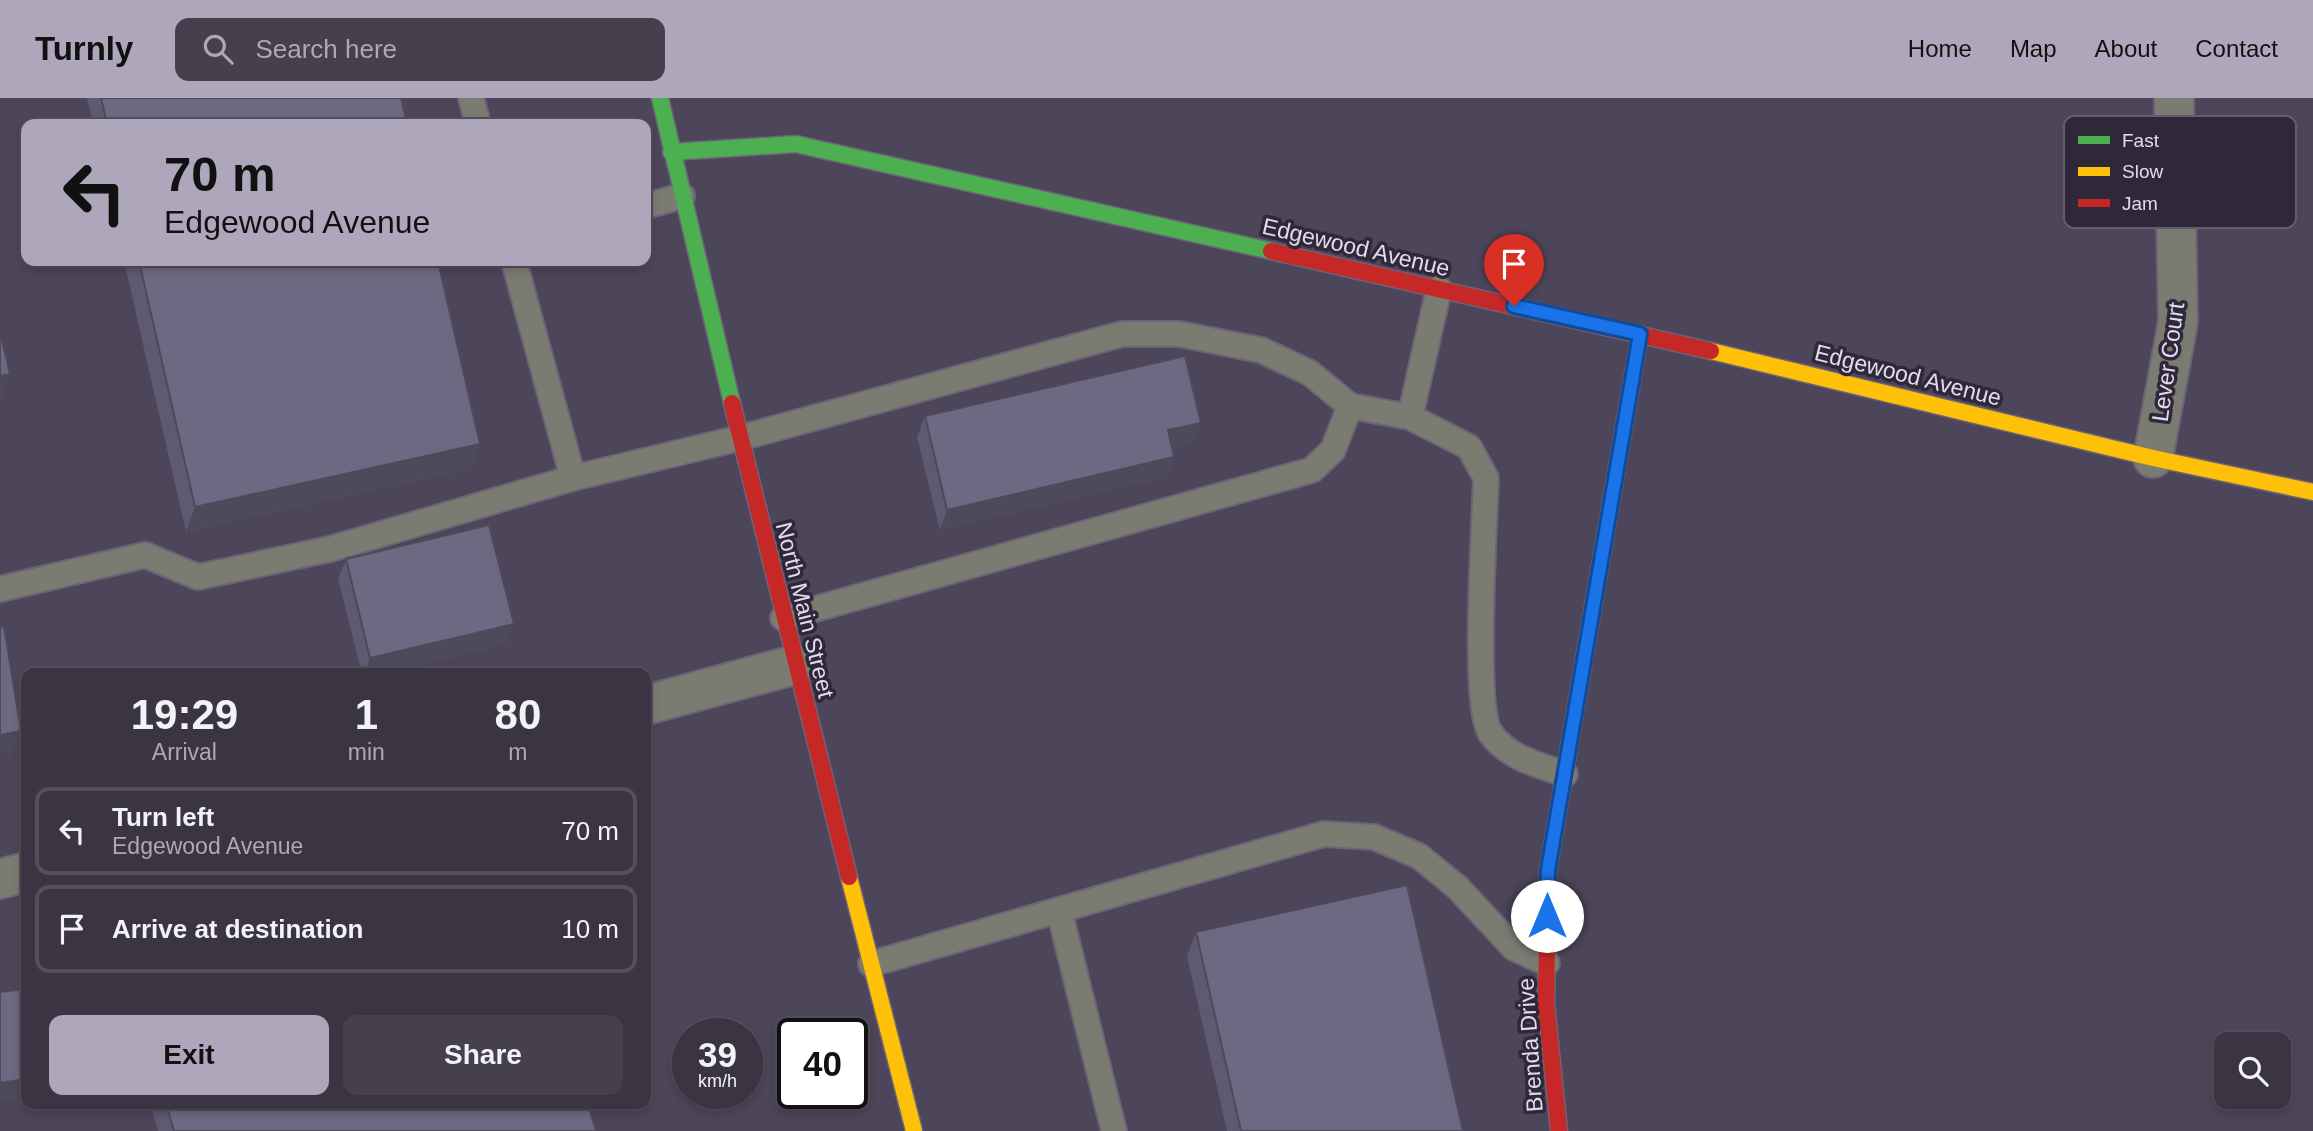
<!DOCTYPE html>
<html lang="en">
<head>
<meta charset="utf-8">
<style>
  :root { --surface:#3a3443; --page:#453f4e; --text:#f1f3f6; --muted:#abaab2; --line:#544f5c; --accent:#aea6bb }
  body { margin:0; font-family:Helvetica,sans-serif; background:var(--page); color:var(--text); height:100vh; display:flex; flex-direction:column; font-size:26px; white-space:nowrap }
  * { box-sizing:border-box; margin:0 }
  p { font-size:23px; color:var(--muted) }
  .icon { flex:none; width:38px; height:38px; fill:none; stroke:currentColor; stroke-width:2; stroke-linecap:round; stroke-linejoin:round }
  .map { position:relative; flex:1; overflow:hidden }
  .sheet { position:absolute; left:21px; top:570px; width:630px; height:441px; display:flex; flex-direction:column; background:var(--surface); border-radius:14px; box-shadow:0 4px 10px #0003,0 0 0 2px var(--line) }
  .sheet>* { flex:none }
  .banner { position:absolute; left:21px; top:21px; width:630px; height:147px; border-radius:14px; box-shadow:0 4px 10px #0003,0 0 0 2px var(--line); background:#aea6bb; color:#111; overflow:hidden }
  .controls { position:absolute; left:2214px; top:934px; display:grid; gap:14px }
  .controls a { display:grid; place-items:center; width:77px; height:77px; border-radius:14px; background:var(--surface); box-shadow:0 4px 10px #0003,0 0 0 2px var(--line); font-size:35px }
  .speed { position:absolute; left:672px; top:920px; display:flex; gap:14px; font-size:35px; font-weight:700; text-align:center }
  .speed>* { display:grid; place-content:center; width:91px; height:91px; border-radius:50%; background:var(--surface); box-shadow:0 4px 10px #0003,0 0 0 2px var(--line); line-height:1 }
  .speed small { font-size:18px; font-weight:400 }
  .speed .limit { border:4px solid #111; border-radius:10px; background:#fff; color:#111 }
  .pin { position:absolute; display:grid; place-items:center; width:60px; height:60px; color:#fff; margin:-72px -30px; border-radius:50% 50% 50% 0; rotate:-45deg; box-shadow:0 0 7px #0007 }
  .pin .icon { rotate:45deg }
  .me { position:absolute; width:77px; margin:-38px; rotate:0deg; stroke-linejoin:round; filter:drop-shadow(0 0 5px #0008) }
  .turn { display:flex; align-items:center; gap:24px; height:147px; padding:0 28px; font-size:32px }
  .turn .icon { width:91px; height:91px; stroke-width:2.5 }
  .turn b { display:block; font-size:49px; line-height:60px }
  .eta { display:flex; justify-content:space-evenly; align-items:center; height:119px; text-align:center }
  .eta b { font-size:42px; font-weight:600; line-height:49px }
  .action { display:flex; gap:14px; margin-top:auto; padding:14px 28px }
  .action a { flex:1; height:80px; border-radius:14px; background:var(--accent); color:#111; font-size:28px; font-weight:600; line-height:80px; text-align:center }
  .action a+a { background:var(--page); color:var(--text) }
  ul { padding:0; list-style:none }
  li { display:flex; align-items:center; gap:21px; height:88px; margin:0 14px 10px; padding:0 14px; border:4px solid var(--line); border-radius:14px }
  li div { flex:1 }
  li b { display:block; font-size:26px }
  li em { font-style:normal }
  header { display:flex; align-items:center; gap:42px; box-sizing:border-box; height:98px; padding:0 35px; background:var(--accent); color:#111 }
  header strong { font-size:33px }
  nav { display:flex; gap:38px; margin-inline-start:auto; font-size:24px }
  .search { width:490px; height:63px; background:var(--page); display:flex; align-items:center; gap:18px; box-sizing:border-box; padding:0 24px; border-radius:14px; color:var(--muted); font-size:26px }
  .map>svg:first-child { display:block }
</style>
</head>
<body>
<header>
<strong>Turnly</strong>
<div class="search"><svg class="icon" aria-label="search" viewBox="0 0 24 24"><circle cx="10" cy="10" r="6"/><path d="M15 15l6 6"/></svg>Search here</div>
<nav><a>Home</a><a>Map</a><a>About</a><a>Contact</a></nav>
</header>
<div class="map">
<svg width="2313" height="1033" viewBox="0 0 2313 1033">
  <rect width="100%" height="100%" fill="#4d4559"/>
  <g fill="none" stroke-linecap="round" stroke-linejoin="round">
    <defs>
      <g id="lane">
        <polyline points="471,0 478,26"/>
        <polyline points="646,108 682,98"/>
        <path d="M514,163L573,380L740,340L1122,236H1179L1261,252L1310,275L1350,308L1410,319L1469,349L1486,380C1485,423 1472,610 1491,636C1509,660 1538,667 1565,676"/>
        <polyline points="1410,319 1439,191"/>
        <polyline points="0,491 145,457 198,479 330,451 573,380"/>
        <polyline points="783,520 1312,372 1333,352 1350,308"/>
        <polyline points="1059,812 1114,1033"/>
        <polyline points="871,866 1324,736 1374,739 1419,758 1457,789 1514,850 1547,865"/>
      </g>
      <g id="street">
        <polyline points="2153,360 2178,224 2174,0"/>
        <polyline points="646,607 794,567"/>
        <polyline points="0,781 26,774"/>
      </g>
      <g id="fast">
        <polyline points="660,0 732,305"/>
        <polyline points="671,54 796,46 1271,153"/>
      </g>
      <g id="slow">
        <polyline points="1711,253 2153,360 2313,394"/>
        <polyline points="1598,480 1640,236"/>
        <polyline points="849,779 914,1033"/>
      </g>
      <g id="jam">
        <polyline points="1271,153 1711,253"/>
        <polyline points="732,305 849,779"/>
        <polyline points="1559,1033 1546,906 1548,772 1598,480"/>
      </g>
    </defs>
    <!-- lane casing -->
    <use href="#lane" stroke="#6c6476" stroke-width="28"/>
    <!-- street casing -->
    <use href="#street" stroke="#6c6476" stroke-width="42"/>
    <!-- fast casing -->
    <use href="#fast" stroke="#6c6476" stroke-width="19"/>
    <!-- slow casing -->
    <use href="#slow" stroke="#6c6476" stroke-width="19"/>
    <!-- jam casing -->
    <use href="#jam" stroke="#6c6476" stroke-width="19"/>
    <!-- lane -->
    <use href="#lane" stroke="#7a7c72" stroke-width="24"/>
    <!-- street -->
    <use href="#street" stroke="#7a7c72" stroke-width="38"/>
    <!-- fast -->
    <use href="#fast" stroke="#4caf50" stroke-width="16"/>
    <!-- slow -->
    <use href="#slow" stroke="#ffc107" stroke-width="16"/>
    <!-- jam -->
    <use href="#jam" stroke="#c62828" stroke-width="16"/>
  </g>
  <!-- wall -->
  <g fill="#5e5a70">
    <polygon points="87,0 401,0 407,26 93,26"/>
    <polygon points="124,163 438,163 480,346 471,371 186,434"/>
    <polygon points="925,318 1201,325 1193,345 1172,350 1174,359 1167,379 940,432 917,339"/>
    <polygon points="346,461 514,526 506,546 384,576 362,576 338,481"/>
    <polygon points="1196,834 1463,1033 1227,1033 1187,858"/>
    <polygon points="152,1006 588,1006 596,1033 158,1033 151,1008"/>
  </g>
  <!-- shaded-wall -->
  <g fill="#4c4a5b">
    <polygon points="10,276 2,300 0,301 0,278"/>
    <polygon points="1201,325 1193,345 1160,353 1168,332"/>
    <polygon points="480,346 471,371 186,434 195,409"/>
    <polygon points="1174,359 1167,379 940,432 947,412"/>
    <polygon points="514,526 506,546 384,576 365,576 370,560"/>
    <polygon points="21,633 14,654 0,656 0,637"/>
    <polygon points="26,981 26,1001 0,1004 0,985"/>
  </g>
  <!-- building -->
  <g fill="#6d6982" stroke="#4c4a5b" stroke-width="2">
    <polygon points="101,0 401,0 407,26 107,26"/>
    <polygon points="139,163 438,163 480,346 195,409"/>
    <polygon points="0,233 10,276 0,278"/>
    <polygon points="1185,258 1201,325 1168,332 1174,359 947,412 925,318"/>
    <polygon points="489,427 514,526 370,560 346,461"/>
    <polygon points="4,528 21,633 0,637 0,529"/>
    <polygon points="1407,787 1463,1033 1241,1033 1196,834"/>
    <polygon points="26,891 26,981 0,985 0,894"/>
    <polygon points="166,1006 588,1006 596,1033 174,1033"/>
  </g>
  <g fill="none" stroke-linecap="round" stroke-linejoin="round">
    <defs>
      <polyline id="route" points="1514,208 1640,236 1548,772 1547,818"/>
    </defs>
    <!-- route casing -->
    <use href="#route" stroke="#114b97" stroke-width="18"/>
    <!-- route -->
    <use href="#route" stroke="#1a73e8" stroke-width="12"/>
  </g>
  <g text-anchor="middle" stroke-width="7" stroke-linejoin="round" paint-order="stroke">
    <!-- street labels -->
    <g font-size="23" fill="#e2daf0" stroke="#2e2839">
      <text transform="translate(1356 149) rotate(13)" y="8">Edgewood Avenue</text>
      <text transform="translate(2168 264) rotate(-82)" y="8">Lever Court</text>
      <text transform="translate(1908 277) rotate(14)" y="8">Edgewood Avenue</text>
      <text transform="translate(805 512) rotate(76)" y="8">North Main Street</text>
      <text transform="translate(1530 947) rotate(-94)" y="8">Brenda Drive</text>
    </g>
  </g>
  <!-- legend -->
  <rect x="2064" y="18" width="232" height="112" rx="10" fill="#2e2839" stroke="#645d70" stroke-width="2"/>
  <rect x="2078" y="38" width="32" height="8" fill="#4caf50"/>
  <rect x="2078" y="69" width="32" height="9" fill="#ffc107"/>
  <rect x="2078" y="101" width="32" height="8" fill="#c62828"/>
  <g font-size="19" fill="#e2daf0">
    <text x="2122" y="49">Fast</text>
    <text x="2122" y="80">Slow</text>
    <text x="2122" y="112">Jam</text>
  </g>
</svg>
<div class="controls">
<a><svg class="icon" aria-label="search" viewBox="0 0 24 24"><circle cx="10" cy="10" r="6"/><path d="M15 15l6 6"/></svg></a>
</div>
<div class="speed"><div>39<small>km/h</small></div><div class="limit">40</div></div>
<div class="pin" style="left:1514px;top:208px;background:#d93025"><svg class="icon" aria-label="arrive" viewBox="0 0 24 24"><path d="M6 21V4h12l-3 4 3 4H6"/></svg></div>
<svg class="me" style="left:1547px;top:818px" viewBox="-20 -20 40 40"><circle r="19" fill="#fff"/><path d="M0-13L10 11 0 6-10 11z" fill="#1a73e8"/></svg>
<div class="banner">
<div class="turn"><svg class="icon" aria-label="left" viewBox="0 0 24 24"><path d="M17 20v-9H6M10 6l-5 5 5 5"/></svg><div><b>70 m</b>Edgewood Avenue</div></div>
</div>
<section class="sheet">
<div class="eta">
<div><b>19:29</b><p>Arrival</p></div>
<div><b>1</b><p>min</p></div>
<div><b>80</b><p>m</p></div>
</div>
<ul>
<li><svg class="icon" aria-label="left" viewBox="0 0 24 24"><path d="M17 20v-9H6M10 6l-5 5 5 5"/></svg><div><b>Turn left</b><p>Edgewood Avenue</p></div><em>70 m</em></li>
<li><svg class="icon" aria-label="arrive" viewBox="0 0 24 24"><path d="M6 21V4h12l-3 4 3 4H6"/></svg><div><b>Arrive at destination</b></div><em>10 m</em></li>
</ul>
<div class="action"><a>Exit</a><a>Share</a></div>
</section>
</div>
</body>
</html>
